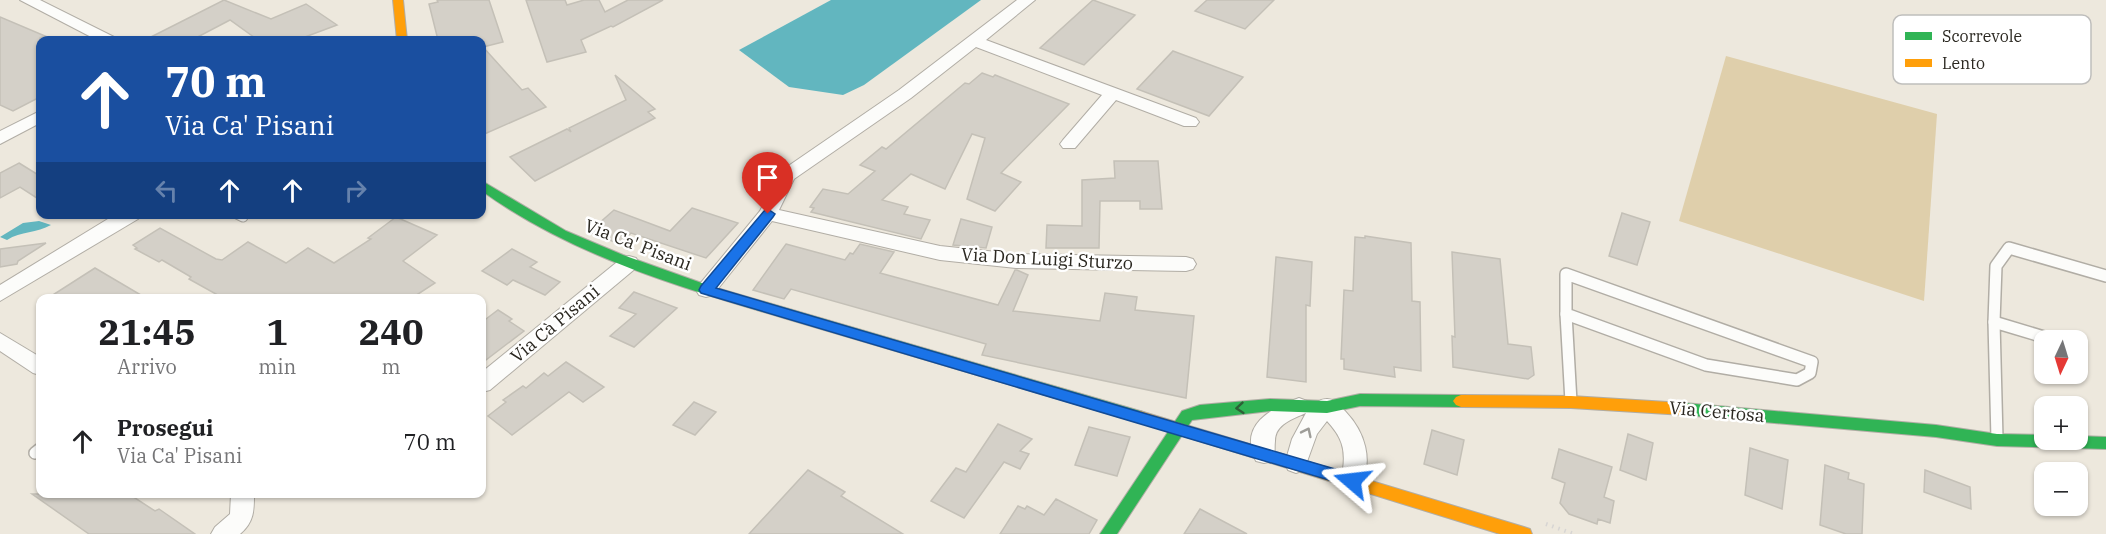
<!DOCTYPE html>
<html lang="it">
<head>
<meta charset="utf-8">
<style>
  :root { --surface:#fff; --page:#f2f2f2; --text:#202124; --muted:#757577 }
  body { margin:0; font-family:"IBM Plex Serif",serif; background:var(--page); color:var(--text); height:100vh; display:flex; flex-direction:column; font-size:22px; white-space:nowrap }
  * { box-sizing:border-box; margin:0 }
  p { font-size:20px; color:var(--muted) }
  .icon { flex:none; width:33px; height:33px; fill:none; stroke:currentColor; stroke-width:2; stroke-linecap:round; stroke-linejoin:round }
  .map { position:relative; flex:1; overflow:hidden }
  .side { position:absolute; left:36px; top:294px; width:450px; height:204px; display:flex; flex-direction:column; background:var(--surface); border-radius:12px; box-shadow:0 2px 4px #0004 }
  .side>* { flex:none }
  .hud { position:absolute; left:36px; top:36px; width:450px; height:183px; border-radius:12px; box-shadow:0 2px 4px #0004; background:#1a4fa0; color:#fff; overflow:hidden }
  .needle { width:39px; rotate:184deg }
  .controls { position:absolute; left:2034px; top:330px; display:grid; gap:12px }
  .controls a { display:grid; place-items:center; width:54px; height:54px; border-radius:12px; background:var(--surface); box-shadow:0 2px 4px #0004; font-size:30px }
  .pin { position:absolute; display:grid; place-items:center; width:51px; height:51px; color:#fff; margin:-62px -26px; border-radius:50% 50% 50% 0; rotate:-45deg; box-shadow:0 0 6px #0007 }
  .pin .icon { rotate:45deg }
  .me { position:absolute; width:66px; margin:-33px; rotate:287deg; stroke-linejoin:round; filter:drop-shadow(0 0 4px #0008) }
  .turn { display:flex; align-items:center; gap:21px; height:126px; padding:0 30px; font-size:27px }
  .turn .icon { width:78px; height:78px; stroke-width:2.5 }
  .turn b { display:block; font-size:42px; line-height:51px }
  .lanes { display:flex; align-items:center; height:57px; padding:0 30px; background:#0003; justify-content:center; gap:30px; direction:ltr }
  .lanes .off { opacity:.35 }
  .eta { display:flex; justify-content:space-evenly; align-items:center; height:102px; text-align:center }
  .eta b { font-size:36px; font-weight:800; line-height:42px }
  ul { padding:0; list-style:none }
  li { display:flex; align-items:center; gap:18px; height:90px; padding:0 30px }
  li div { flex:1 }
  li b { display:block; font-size:22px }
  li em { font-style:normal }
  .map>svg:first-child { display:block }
</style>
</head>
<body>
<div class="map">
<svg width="2106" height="534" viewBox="0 0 2106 534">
  <rect width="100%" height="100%" fill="#ede8dd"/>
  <!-- green -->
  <polygon fill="#dfcfab" points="1726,56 1937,114 1924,301 1679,221"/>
  <!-- water -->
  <g fill="#62b6bf">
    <polygon points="831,0 981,0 864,85 843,95 789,87 739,50"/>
    <path d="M39,221L51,225C37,233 21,231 7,240L0,237L23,223Z"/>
  </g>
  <!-- building -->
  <g fill="#d4d0c8" stroke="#c4c0b7" stroke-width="1.5">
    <polygon points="224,0 271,19 306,4 337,25 297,40 258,40 230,20 192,40 145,40"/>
    <polygon points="437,0 489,0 503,42 483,47 522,90 528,88 546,107 482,135 482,40 438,40 429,4 438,2"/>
    <polygon points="526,0 565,0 567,5 584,0 599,0 605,12 628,0 663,0 613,27 611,26 581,40 586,52 547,62"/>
    <polygon points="1093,0 1135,15 1084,65 1040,48"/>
    <polygon points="1207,0 1274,0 1245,29 1195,11"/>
    <polygon points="0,17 45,36 40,38 40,97 13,111 0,105"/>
    <polygon points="1173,51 1243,77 1209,116 1137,89"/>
    <polygon points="982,73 993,77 995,75 1069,104 1001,173 1021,182 995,211 967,199 985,138 972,134 945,189 911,174 882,200 908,207 904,214 930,220 921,239 811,212 814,208 810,207 823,189 848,194 875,171 860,165 882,147 886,149 965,83 969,84"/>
    <polygon points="615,75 655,109 648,112 655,118 535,181 510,157 567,129 571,132 569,128 626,100"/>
    <polygon points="1114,161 1158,161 1162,209 1140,209 1140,201 1100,201 1099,248 1046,248 1047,225 1082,226 1082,180 1115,178"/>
    <polygon points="19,163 40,176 40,200 20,187 0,198 0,173"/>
    <polygon points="692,208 738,223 706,258 631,233 620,244 589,232 614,210 670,231"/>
    <polygon points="1622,213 1650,222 1637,265 1609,256"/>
    <polygon points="396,217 437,235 403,261 435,283 412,298 223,298 189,279 191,277 162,260 159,262 135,249 137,248 133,245 160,228 216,259 222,260 248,242 286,263 308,248 334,263 371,239 368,238"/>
    <polygon points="961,219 992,227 986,248 953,245"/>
    <polygon points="1365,236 1411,243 1412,301 1420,302 1421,371 1394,367 1395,377 1344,369 1344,359 1341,359 1344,290 1353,291 1355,237 1365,238"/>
    <polygon points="46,243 18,261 17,264 0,267 0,249"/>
    <polygon points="786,244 845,260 850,253 853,254 860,244 894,252 880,273 998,305 1015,270 1017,270 1028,275 1013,311 1100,321 1105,293 1137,297 1135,310 1194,316 1186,398 982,355 986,344 791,289 784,299 753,290"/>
    <polygon points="512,249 537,262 530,267 560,282 545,295 513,280 507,285 482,271"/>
    <polygon points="1452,252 1500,259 1508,344 1531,347 1534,375 1528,379 1453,367 1452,336 1455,337"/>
    <polygon points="1276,257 1312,262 1310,306 1306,305 1306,382 1267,377"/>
    <polygon points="95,268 146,298 48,298"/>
    <polygon points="634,292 677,308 634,347 610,336 636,314 619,308"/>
    <polygon points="498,310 512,319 509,321 524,331 482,363 482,322"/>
    <polygon points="566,362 604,387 583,402 569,392 512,435 488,416 506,402 503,400 523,386 526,388 544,373 548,376"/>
    <polygon points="694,402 716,412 695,435 673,425"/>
    <polygon points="998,424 1032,439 1020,451 1029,454 1020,469 1004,462 964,518 931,501 956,468 966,472"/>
    <polygon points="1089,427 1130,437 1117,476 1075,465"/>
    <polygon points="1432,430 1464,440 1457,475 1424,464"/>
    <polygon points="1628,434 1653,443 1646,480 1620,470"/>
    <polygon points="1750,448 1788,460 1782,509 1745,495"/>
    <polygon points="1559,449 1612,467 1604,497 1614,501 1610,523 1598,519 1597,524 1569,514 1560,503 1565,483 1552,478"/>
    <polygon points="1825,465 1849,473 1848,479 1864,484 1862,534 1846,534 1820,525"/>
    <polygon points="808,470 845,492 841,496 903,534 749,534"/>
    <polygon points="1925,470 1970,487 1971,509 1924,492"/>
    <polygon points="32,494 129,494 155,511 159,509 195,534 89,534"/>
    <polygon points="1056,499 1097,520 1089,534 1000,534 1018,506 1025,509 1027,506 1044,515"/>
    <polygon points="1200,509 1247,534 1184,534"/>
  </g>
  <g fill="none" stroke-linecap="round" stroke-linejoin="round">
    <defs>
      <polyline id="lane-far1" points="237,214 243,217"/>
      <g id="lane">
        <polygon points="1566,274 1812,362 1810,373 1797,380 1706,365 1566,314"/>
        <polyline points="1566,314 1571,402"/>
        <polyline points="1994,322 1996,266 2009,248 2106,276"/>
        <polyline points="1997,439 1994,322 2044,337"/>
        <polyline points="35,453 40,449"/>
      </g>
      <g id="street">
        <polygon points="20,0 40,0 114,37 116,40 97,40"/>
        <polygon points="1017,0 1035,0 986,40 1196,118 1199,122 1196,126 1184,126 1116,100 1075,148 1063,148 1060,144 1063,140 1102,95 976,47 911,98 794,179 779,210 940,246 1016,254 1186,257 1193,259 1196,264 1193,269 1186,271 1016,268 940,260 772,221 713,295 706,297 699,295 696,290 699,285 760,211 781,171 899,90"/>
        <polygon points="40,111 40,123 0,144 0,131"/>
        <polygon points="116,214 140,214 138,219 0,301 0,285"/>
        <polygon points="629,256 636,258 639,263 636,268 490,390 482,392 482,372 622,258"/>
        <polygon points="0,333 40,357 40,375 33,373 0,351"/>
        <path d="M1299,398L1307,401L1310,407L1307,412C1312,407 1318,399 1326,399C1334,398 1339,405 1345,411C1365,432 1374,460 1360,488L1352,491L1344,488C1340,481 1341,477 1343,469C1346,448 1341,436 1327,421L1317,434L1304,470L1296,473L1288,470L1285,463L1292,439L1306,413C1293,419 1275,424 1275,441C1274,449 1276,454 1272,461L1264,463L1256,461C1238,425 1271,408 1299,398Z"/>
        <path d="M231,494H254C254,511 254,522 240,534H211L215,527L230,514Z"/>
      </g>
      <g id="fast">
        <path d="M482,181L566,231L623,255L710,286L1140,411L1145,413L1148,417L1145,421L1140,423C1034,392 927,360 821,329C704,294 582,263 482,191Z"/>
        <polygon points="1360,394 1461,395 1466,397 1469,401 1466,405 1461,407 1360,406 1327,413 1270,411 1192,420 1117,534 1100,534 1182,411 1200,405 1270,399 1327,401"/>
        <polygon points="1684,403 1936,425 1997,434 2044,435 2044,440 2078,440 2078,436 2106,437 2106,449 1997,446 1936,437 1684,415 1679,413 1676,409 1679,405"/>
      </g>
      <g id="slow">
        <polygon points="393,0 403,0 407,40 397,40"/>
        <polygon points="1461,395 1571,396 1684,403 1689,405 1692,409 1689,413 1684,415 1571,408 1461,407 1456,405 1453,401 1456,397"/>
        <polygon points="1140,411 1524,527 1530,529 1532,534 1500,534 1135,421 1132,417 1135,413"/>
      </g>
    </defs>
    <!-- lane-far1 casing -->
    <use href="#lane-far1" stroke="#b1ada5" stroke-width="11"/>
    <!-- lane casing -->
    <use href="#lane" stroke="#b1ada5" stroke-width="14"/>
    <!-- street casing -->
    <use href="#street" stroke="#b1ada5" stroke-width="2"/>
    <!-- fast casing -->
    <use href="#fast" stroke="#b1ada5" stroke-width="2"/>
    <!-- slow casing -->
    <use href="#slow" stroke="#b1ada5" stroke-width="2"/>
    <!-- path -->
    <polyline stroke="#d7d5d3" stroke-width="4" stroke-dasharray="1.5 5" stroke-linecap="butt" points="1546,524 1574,534"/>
    <!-- lane-far1 -->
    <use href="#lane-far1" stroke="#fcfcfa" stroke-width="9"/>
    <!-- lane -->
    <use href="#lane" stroke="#fcfcfa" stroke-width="11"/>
    <!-- street -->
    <use href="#street" fill="#fcfcfa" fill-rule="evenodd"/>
    <!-- fast -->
    <use href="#fast" fill="#30b455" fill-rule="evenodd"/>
    <!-- slow -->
    <use href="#slow" fill="#ff9f0a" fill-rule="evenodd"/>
  </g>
  <!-- one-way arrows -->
  <defs><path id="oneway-chevron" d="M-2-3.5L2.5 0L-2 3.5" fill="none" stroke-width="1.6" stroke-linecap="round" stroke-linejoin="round" transform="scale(1.5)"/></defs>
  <use stroke="#2d6036" href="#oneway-chevron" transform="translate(1240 408) rotate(175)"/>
  <use stroke="#9e9d98" href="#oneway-chevron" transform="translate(1307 432) rotate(-64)"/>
  <!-- route -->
  <polygon fill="#1a73e8" stroke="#114b97" stroke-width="1.5" points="768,209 775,214 773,217 716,288 1352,474 1357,476 1360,481 1357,485 1352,487 701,293 699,290 701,286 764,211"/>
  <g text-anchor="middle" stroke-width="5" stroke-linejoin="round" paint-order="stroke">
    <!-- street labels -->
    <g font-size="18" fill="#2b2821" stroke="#fff">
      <text transform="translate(638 245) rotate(21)" y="6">Via Ca' Pisani</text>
      <text transform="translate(1047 259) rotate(3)" y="6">Via Don Luigi Sturzo</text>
      <text transform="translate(555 324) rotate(-40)" y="6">Via Cà Pisani</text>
      <text transform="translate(1717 412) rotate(5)" y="6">Via Certosa</text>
    </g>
  </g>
  <!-- legend -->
  <rect x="1893" y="15" width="198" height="69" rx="9" fill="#fff" stroke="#bfbebc" stroke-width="1.5"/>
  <rect x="1905" y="32" width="27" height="8" fill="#30b455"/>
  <rect x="1905" y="59" width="27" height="8" fill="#ff9f0a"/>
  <g font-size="16" fill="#2b2821">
    <text x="1942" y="42">Scorrevole</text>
    <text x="1942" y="69">Lento</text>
  </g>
</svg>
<div class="controls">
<a><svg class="needle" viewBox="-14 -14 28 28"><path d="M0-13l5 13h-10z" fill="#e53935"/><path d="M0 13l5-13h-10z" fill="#757577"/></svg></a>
<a>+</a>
<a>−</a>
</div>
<div class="pin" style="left:768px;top:214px;background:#d93025"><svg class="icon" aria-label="arrive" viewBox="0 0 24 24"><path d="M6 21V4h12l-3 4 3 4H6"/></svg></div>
<svg class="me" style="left:1352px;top:481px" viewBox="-20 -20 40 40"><path d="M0-17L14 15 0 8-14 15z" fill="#1a73e8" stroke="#fff" stroke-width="4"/></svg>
<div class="hud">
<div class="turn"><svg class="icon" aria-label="ahead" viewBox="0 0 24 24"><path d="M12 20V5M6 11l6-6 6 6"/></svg><div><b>70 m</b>Via Ca' Pisani</div></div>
<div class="lanes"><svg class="icon off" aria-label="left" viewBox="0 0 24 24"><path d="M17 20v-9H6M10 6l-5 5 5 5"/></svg><svg class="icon" aria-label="ahead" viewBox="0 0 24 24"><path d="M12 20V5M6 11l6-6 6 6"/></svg><svg class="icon" aria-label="ahead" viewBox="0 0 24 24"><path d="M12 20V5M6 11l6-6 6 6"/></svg><svg class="icon off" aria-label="right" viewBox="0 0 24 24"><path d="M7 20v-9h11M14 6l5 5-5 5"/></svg></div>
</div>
<section class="side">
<div class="eta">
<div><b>21:45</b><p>Arrivo</p></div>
<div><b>1</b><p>min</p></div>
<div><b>240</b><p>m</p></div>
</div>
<ul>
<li><svg class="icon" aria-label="ahead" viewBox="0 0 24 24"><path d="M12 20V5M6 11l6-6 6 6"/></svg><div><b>Prosegui</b><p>Via Ca' Pisani</p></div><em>70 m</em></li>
</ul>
</section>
</div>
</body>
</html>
